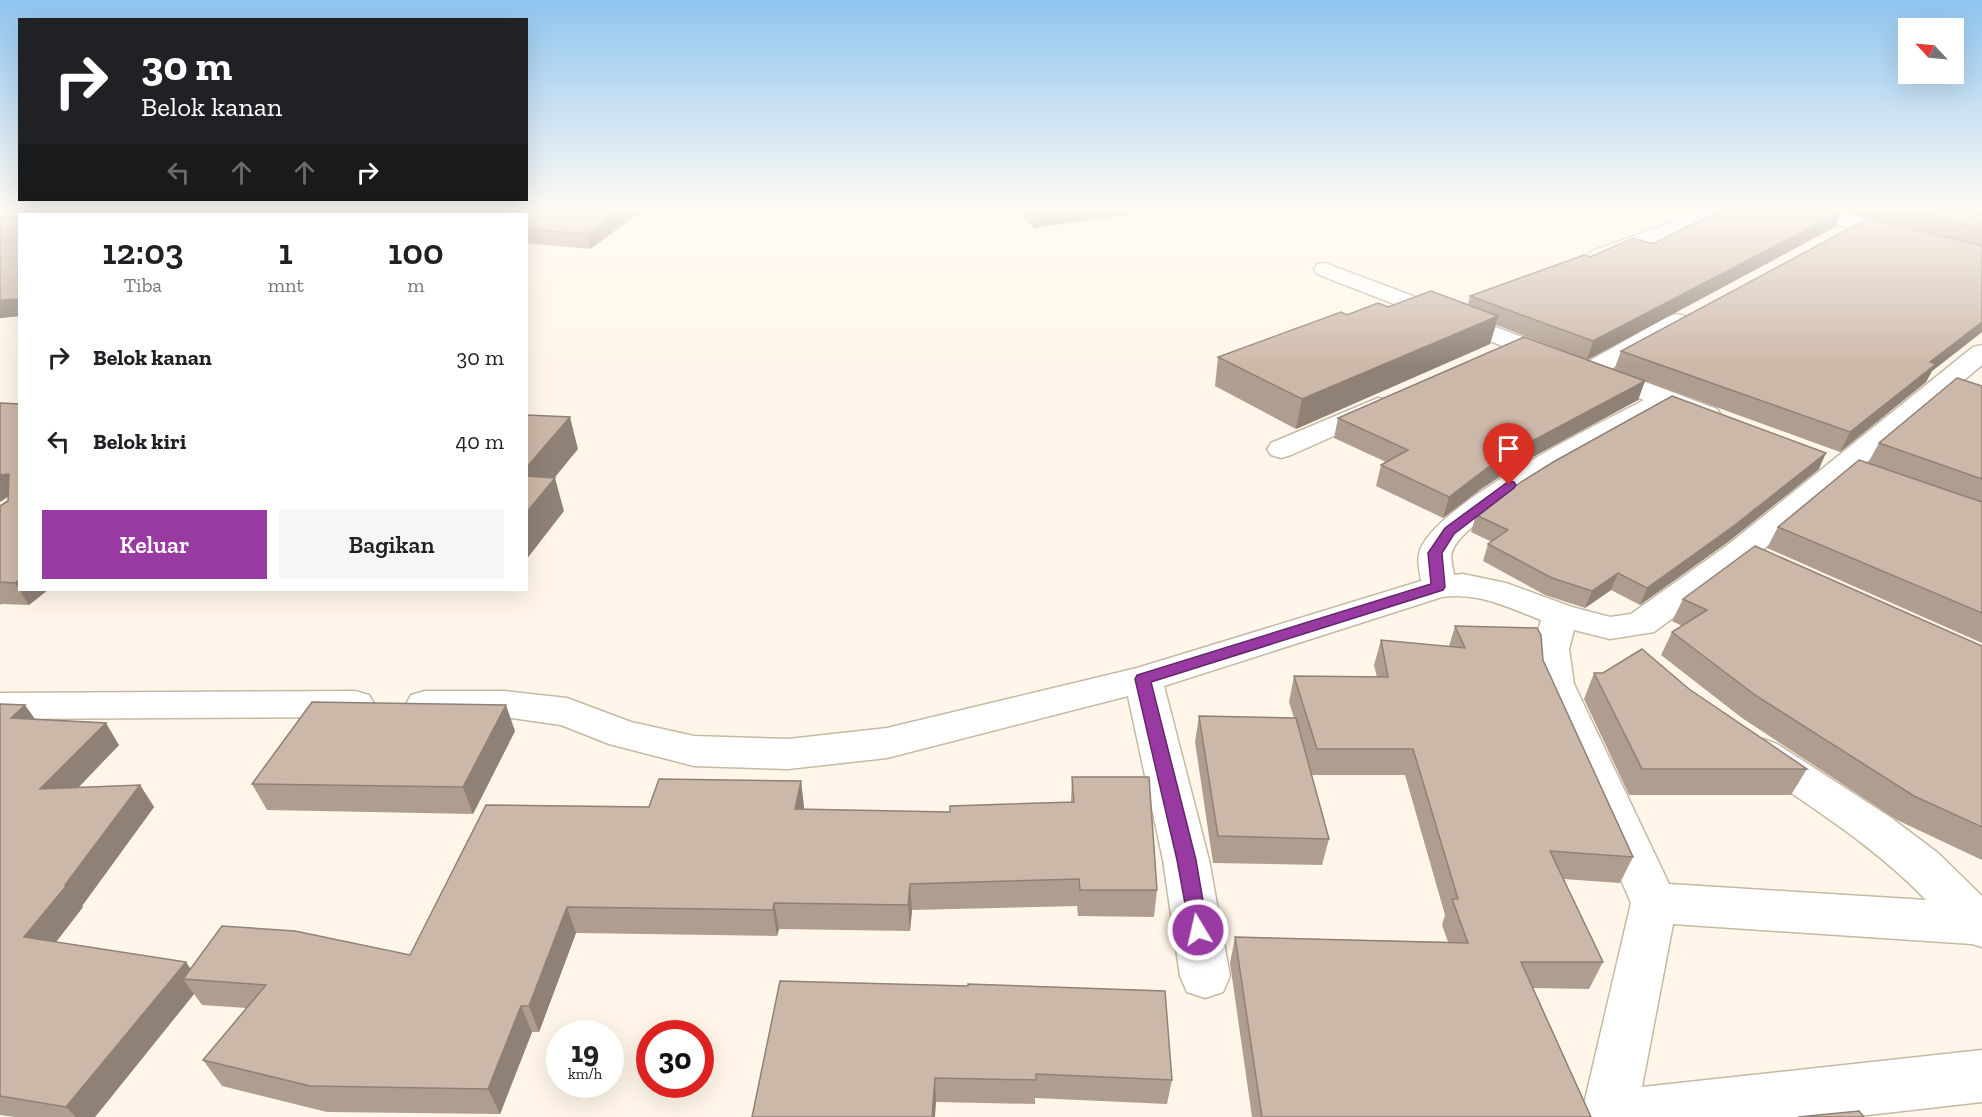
<!DOCTYPE html>
<html lang="id">
<head>
<meta charset="utf-8">
<style>
  :root { --surface:#fff; --page:#f6f6f6; --text:#202124; --muted:#757577; --accent:#993aa2 }
  body { margin:0; font-family:"Zilla Slab",serif; background:var(--page); color:var(--text); height:100vh; display:flex; flex-direction:column; font-size:22px; white-space:nowrap }
  * { box-sizing:border-box; margin:0 }
  p { font-size:20px; color:var(--muted) }
  .icon { flex:none; width:33px; height:33px; fill:none; stroke:currentColor; stroke-width:2; stroke-linecap:round; stroke-linejoin:round }
  .map { position:relative; flex:1; overflow:hidden }
  .side { position:absolute; left:18px; top:213px; width:510px; height:378px; display:flex; flex-direction:column; background:var(--surface); border-radius:0px; box-shadow:0 6px 24px #0002 }
  .side>* { flex:none }
  .guide { position:absolute; left:18px; top:18px; width:510px; height:183px; border-radius:0px; box-shadow:0 6px 24px #0002; background:#202124; color:#fff; overflow:hidden }
  .needle { width:39px; rotate:296deg }
  .buttons { position:absolute; left:1898px; top:18px; display:grid; gap:12px }
  .buttons a { display:grid; place-items:center; width:66px; height:66px; border-radius:0px; background:var(--surface); box-shadow:0 6px 24px #0002; font-size:30px }
  .speed { position:absolute; left:546px; top:1020px; display:flex; gap:12px; font-size:30px; font-weight:700; text-align:center }
  .speed>* { display:grid; place-content:center; width:78px; height:78px; border-radius:50%; background:var(--surface); box-shadow:0 6px 24px #0002; line-height:1 }
  .speed small { font-size:15px; font-weight:400 }
  .speed .limit { border:9px solid #d22; background:#fff; color:#111 }
  .pin { position:absolute; display:grid; place-items:center; width:51px; height:51px; color:#fff; margin:-62px -26px; border-radius:50% 50% 50% 0; rotate:-45deg; box-shadow:0 0 6px #0007 }
  .pin .icon { rotate:45deg }
  .me { position:absolute; width:66px; margin:-33px; rotate:351deg; stroke-linejoin:round; filter:drop-shadow(0 0 4px #0008) }
  .turn { display:flex; align-items:center; gap:21px; height:126px; padding:0 24px; font-size:27px }
  .turn .icon { width:78px; height:78px; stroke-width:2.5 }
  .turn b { display:block; font-size:42px; line-height:51px }
  .lanes { display:flex; align-items:center; height:57px; padding:0 24px; background:#0003; justify-content:center; gap:30px; direction:ltr }
  .lanes .off { opacity:.35 }
  .eta { display:flex; justify-content:space-evenly; align-items:center; height:102px; text-align:center }
  .eta b { font-size:36px; font-weight:600; line-height:42px }
  .cta { display:flex; gap:12px; margin-top:auto; padding:12px 24px }
  .cta a { flex:1; height:69px; border-radius:0px; background:var(--accent); color:#fff; font-size:24px; font-weight:600; line-height:69px; text-align:center }
  .cta a+a { background:var(--page); color:var(--text) }
  ul { padding:0; list-style:none }
  li { display:flex; align-items:center; gap:18px; height:84px; padding:0 24px }
  li div { flex:1 }
  li b { display:block; font-size:22px }
  li em { font-style:normal }
  .map>svg:first-child { display:block }
</style>
</head>
<body>
<div class="map">
<svg width="1982" height="1117" viewBox="0 0 1982 1117">
  <rect width="100%" height="100%" fill="#fff6e9"/>
  <g fill="none" stroke-linecap="round" stroke-linejoin="round">
    <defs>
      <g id="minor">
        <polygon points="1704,211 1732,211 1730,215 1606,259 1599,261 1592,259 1589,255 1592,251"/>
        <polygon points="1798,211 1830,211 1982,250 1982,262 1800,215"/>
        <polygon points="1325,263 1562,352 1565,357 1562,362 1553,364 1544,362 1317,274 1314,269 1317,264"/>
        <path d="M1677,314L1685,316L1689,321L1685,326L1611,369L1717,409L1721,415L1717,421L1707,423L1667,409C1627,431 1463,514 1452,552C1450,558 1453,568 1454,575L1463,574L1506,583L1572,607L1610,617L1631,614L1729,544L1973,347L1982,345V365L1753,558L1654,632L1610,639L1574,630L1569,649L1574,684L1669,884L1926,900C1875,846 1810,807 1749,764L1743,754L1749,744L1763,739L1777,744L1890,817L1938,853L1982,896V947L1972,944L1673,924L1642,1087L1982,1050V1102L1850,1117H1581L1631,903L1536,684L1533,649L1541,620C1507,607 1479,592 1442,597L1164,686L1209,860L1230,976L1223,992L1205,998L1187,992L1180,976L1163,860L1128,696L887,758L788,769L694,766L609,744L561,725L504,717H425L411,713L406,704L411,695L425,691H504L567,698L631,722L694,736L788,739L887,728L1137,668L1421,581C1420,573 1417,562 1419,554C1429,506 1599,424 1644,400L1582,375L1578,370L1582,365L1669,316Z"/>
        <polygon points="1378,398 1388,400 1391,406 1388,412 1291,455 1281,458 1271,455 1267,449 1271,443"/>
        <polygon points="355,691 369,695 374,704 369,713 355,717 0,719 0,693"/>
      </g>
    </defs>
    <!-- minor casing -->
    <use href="#minor" stroke="#c5b9a4" stroke-width="3"/>
    <!-- minor -->
    <use href="#minor" fill="#fff" fill-rule="evenodd"/>
  </g>
  <!-- wall -->
  <g fill="#af9e90">
    <polygon points="13,211 642,211 590,249 526,243 526,214 20,214 20,316 0,318 0,217 13,216"/>
    <polygon points="1018,211 1150,211 1034,228"/>
    <polygon points="1719,211 1982,211 1982,332 1932,371 1926,382 1840,452 1614,370 1621,351 1867,218 1842,212 1835,227 1587,360 1496,325 1490,344 1296,429 1215,386 1218,357 1347,315 1388,307 1468,304 1470,296 1590,257 1653,244"/>
    <polygon points="1645,381 1638,400 1516,466 1481,489 1443,518 1376,486 1381,465 1386,462 1334,438 1338,418"/>
    <polygon points="1982,386 1982,643 1767,548 1778,527 1868,463 1879,443"/>
    <polygon points="0,403 29,605 2,604 0,605 0,506 8,501 9,496"/>
    <polygon points="1819,469 1728,542 1640,605 1611,590 1585,608 1545,595 1483,561 1488,544 1492,542 1471,532 1476,515"/>
    <polygon points="1683,599 1982,646 1982,860 1897,820 1742,718 1661,655 1672,632 1682,626 1672,621"/>
    <polygon points="1455,626 1543,660 1633,857 1620,883 1563,879 1603,962 1589,989 1533,988 1591,1117 1252,1117 1230,963 1235,937 1448,942 1442,925 1445,915 1405,775 1311,775 1329,839 1322,865 1213,863 1195,742 1199,716 1294,718 1289,702 1294,676 1377,677 1374,665 1381,640 1449,646"/>
    <polygon points="1594,673 1689,689 1807,769 1791,795 1629,795 1584,699"/>
    <polygon points="0,704 35,719 119,745 78,787 140,785 154,807 82,906 83,907 56,942 191,969 410,955 649,807 801,781 804,809 950,812 1071,802 1072,777 1157,890 1154,917 1078,916 1077,906 912,910 910,931 779,929 777,936 576,933 539,1032 532,1032 500,1114 327,1112 222,1086 203,1060 246,1008 202,1005 194,994 95,1117 15,1117 0,1115"/>
    <polygon points="515,731 473,814 267,810 252,784"/>
    <polygon points="780,981 1172,1080 1167,1104 1035,1098 1035,1104 936,1102"/>
  </g>
  <!-- shaded-wall -->
  <g fill="#8f8176">
    <polygon points="619,211 642,211 590,249 587,234"/>
    <polygon points="1047,211 1150,211 1034,228 1035,213"/>
    <polygon points="1842,211 1835,227 1587,360 1593,341"/>
    <polygon points="20,299 20,316 0,318 0,301"/>
    <polygon points="1498,316 1490,344 1296,429 1302,399"/>
    <polygon points="1982,322 1982,332 1932,371 1926,382 1840,452 1850,432 1930,362"/>
    <polygon points="1645,381 1638,400 1516,466 1481,489 1443,518 1449,497 1487,468 1523,446"/>
    <polygon points="570,417 578,449 529,509 526,498 526,468"/>
    <polygon points="1826,453 1819,469 1728,542 1640,605 1647,588"/>
    <polygon points="9,474 9,496 0,502 0,475"/>
    <polygon points="555,478 564,511 526,560 526,513"/>
    <polygon points="1618,573 1611,590 1585,608 1592,591"/>
    <polygon points="20,579 20,590 48,590 29,605 15,583"/>
    <polygon points="25,705 40,726 11,718"/>
    <polygon points="506,705 515,731 473,814 463,787"/>
    <polygon points="106,723 119,745 56,811 40,789"/>
    <polygon points="801,781 804,807 798,835 795,809"/>
    <polygon points="140,785 154,807 82,906 83,907 42,960 24,937"/>
    <polygon points="910,884 912,910 910,931 908,905"/>
    <polygon points="774,903 779,929 777,936 773,910"/>
    <polygon points="567,907 576,933 539,1032 529,1006"/>
    <polygon points="186,962 198,980 183,979 194,994 95,1117 76,1117 66,1107"/>
    <polygon points="521,1006 532,1032 500,1114 488,1089"/>
    <polygon points="935,1078 936,1102 935,1117 932,1117"/>
  </g>
  <!-- building -->
  <g fill="#ccb8a8" stroke="#8f8176" stroke-width="1.5">
    <polygon points="13,211 619,211 587,234 526,229 526,214 20,214 20,299 0,300 0,217 13,216"/>
    <polygon points="1033,211 1047,211 1035,213"/>
    <polygon points="1719,211 1842,211 1593,341 1470,296 1584,255 1590,257 1633,238 1653,244"/>
    <polygon points="1908,211 1982,211 1982,229"/>
    <polygon points="1869,218 1982,246 1982,322 1930,362 1936,364 1850,432 1621,351"/>
    <polygon points="1431,291 1498,316 1302,399 1218,357 1341,312 1347,315 1378,303 1388,307"/>
    <polygon points="1524,337 1645,381 1523,446 1487,468 1449,497 1381,465 1408,450 1338,418"/>
    <polygon points="1957,378 1982,386 1982,479 1879,443"/>
    <polygon points="1672,396 1826,453 1735,525 1647,588 1618,573 1592,591 1552,578 1488,544 1508,530 1476,515 1521,482 1555,461"/>
    <polygon points="0,403 20,404 20,579 15,583 0,582 0,506 8,501 9,474 0,475"/>
    <polygon points="526,415 570,417 526,468"/>
    <polygon points="1859,460 1982,502 1982,613 1778,527"/>
    <polygon points="526,476 555,478 526,513"/>
    <polygon points="1755,546 1982,646 1982,827 1914,796 1755,695 1672,632 1707,610 1683,599"/>
    <polygon points="1455,626 1537,628 1541,635 1543,660 1633,857 1550,851 1603,962 1521,962 1591,1117 1262,1117 1235,937 1468,943 1452,899 1458,899 1413,749 1317,749 1294,676 1388,677 1381,640 1465,648"/>
    <polygon points="1642,649 1689,689 1807,769 1642,769 1594,673 1603,673"/>
    <polygon points="312,702 506,705 463,787 252,784"/>
    <polygon points="0,704 25,705 11,718 106,723 40,789 140,785 65,885 67,885 24,937 186,962 66,1107 0,1096"/>
    <polygon points="1199,716 1296,718 1329,839 1218,836"/>
    <polygon points="1072,777 1149,777 1157,890 1080,890 1079,879 910,884 908,905 774,903 773,910 567,907 529,1006 521,1006 488,1089 310,1086 203,1060 266,985 183,979 222,926 295,931 410,955 486,805 649,807 659,779 801,781 795,809 950,812 950,806 1074,802"/>
    <polygon points="780,981 968,986 968,984 1165,991 1172,1080 1036,1074 1036,1080 935,1078 932,1117 752,1117"/>
    <polygon points="1859,1111 1864,1117 1798,1117"/>
  </g>
  <!-- sky -->
  <linearGradient id="sky" x2="0" y2="1"><stop stop-color="#8fc5f0"/><stop offset="0.57" stop-color="#fffbf5"/><stop offset="1" stop-color="#fffbf5" stop-opacity="0"/></linearGradient>
  <rect width="1982" height="367" fill="url(#sky)"/>
  <!-- route -->
  <polygon fill="#993aa2" stroke="#632669" stroke-width="1.5" points="1509,481 1514,482 1516,485 1514,488 1454,534 1442,553 1445,587 1443,590 1151,682 1196,860 1208,930 1205,936 1198,938 1191,936 1177,860 1135,679 1137,675 1431,584 1428,553 1445,528"/>
</svg>
<div class="buttons">
<a><svg class="needle" viewBox="-14 -14 28 28"><path d="M0-13l5 13h-10z" fill="#e53935"/><path d="M0 13l5-13h-10z" fill="#757577"/></svg></a>
</div>
<div class="speed"><div>19<small>km/h</small></div><div class="limit">30</div></div>
<div class="pin" style="left:1509px;top:485px;background:#d93025"><svg class="icon" aria-label="arrive" viewBox="0 0 24 24"><path d="M6 21V4h12l-3 4 3 4H6"/></svg></div>
<svg class="me" style="left:1198px;top:930px" viewBox="-20 -20 40 40"><circle r="17" fill="#993aa2" stroke="#fff" stroke-width="3"/><path d="M0-11L8 9 0 5-8 9z" fill="#fff"/></svg>
<div class="guide">
<div class="turn"><svg class="icon" aria-label="right" viewBox="0 0 24 24"><path d="M7 20v-9h11M14 6l5 5-5 5"/></svg><div><b>30 m</b>Belok kanan</div></div>
<div class="lanes"><svg class="icon off" aria-label="left" viewBox="0 0 24 24"><path d="M17 20v-9H6M10 6l-5 5 5 5"/></svg><svg class="icon off" aria-label="ahead" viewBox="0 0 24 24"><path d="M12 20V5M6 11l6-6 6 6"/></svg><svg class="icon off" aria-label="ahead" viewBox="0 0 24 24"><path d="M12 20V5M6 11l6-6 6 6"/></svg><svg class="icon" aria-label="right" viewBox="0 0 24 24"><path d="M7 20v-9h11M14 6l5 5-5 5"/></svg></div>
</div>
<section class="side">
<div class="eta">
<div><b>12:03</b><p>Tiba</p></div>
<div><b>1</b><p>mnt</p></div>
<div><b>100</b><p>m</p></div>
</div>
<ul>
<li><svg class="icon" aria-label="right" viewBox="0 0 24 24"><path d="M7 20v-9h11M14 6l5 5-5 5"/></svg><div><b>Belok kanan</b></div><em>30 m</em></li>
<li><svg class="icon" aria-label="left" viewBox="0 0 24 24"><path d="M17 20v-9H6M10 6l-5 5 5 5"/></svg><div><b>Belok kiri</b></div><em>40 m</em></li>
</ul>
<div class="cta"><a>Keluar</a><a>Bagikan</a></div>
</section>
</div>
</body>
</html>
